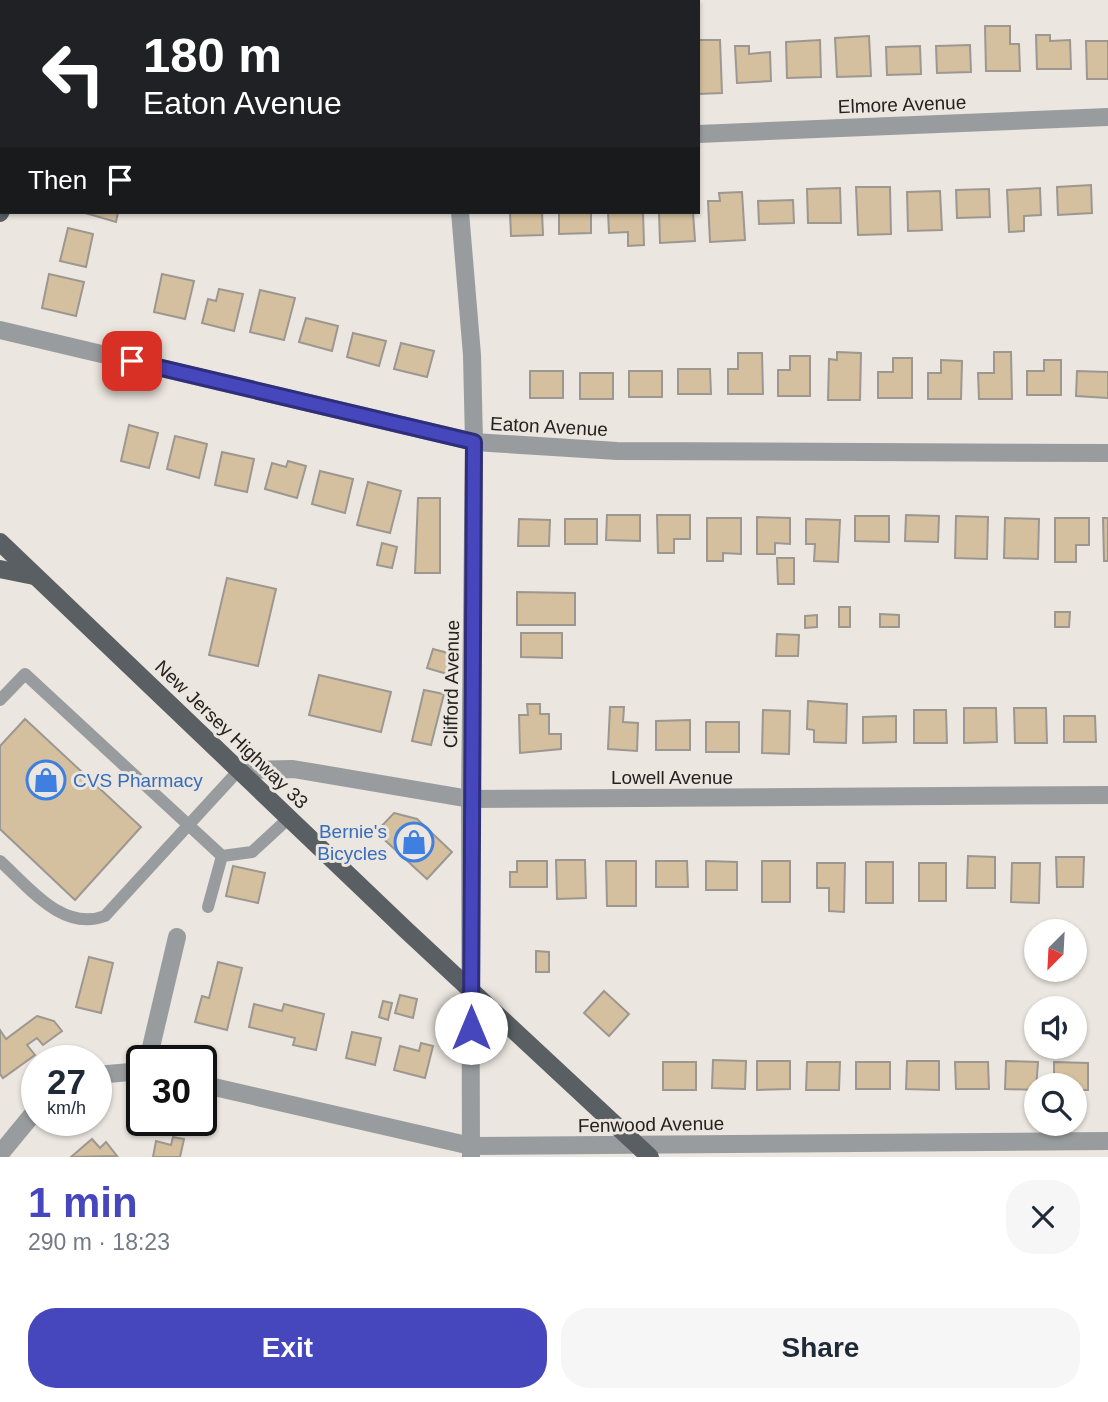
<!DOCTYPE html>
<html lang="en">
<head>
<meta charset="utf-8">
<style>
  :root { --surface:#fff; --page:#f6f6f7; --text:#1f2937; --muted:#747a83; --accent:#4647bd }
  body { margin:0; font-family:Helvetica,sans-serif; background:var(--page); color:var(--text); height:100vh; display:flex; flex-direction:column; font-size:26px; white-space:nowrap }
  * { box-sizing:border-box; margin:0 }
  p { font-size:23px; color:var(--muted) }
  .icon { flex:none; width:38px; height:38px; fill:none; stroke:currentColor; stroke-width:2; stroke-linecap:round; stroke-linejoin:round }
  .map { position:relative; height:1157px; overflow:hidden }
  .side { display:flex; flex-direction:column; background:var(--surface); flex:1 }
  .side>* { flex:none }
  .guide { position:absolute; left:0px; top:0px; width:700px; height:214px; box-shadow:0 2px 5px #0004; background:#202124; color:#fff; overflow:hidden }
  .needle { width:46px; rotate:204deg }
  .tools { position:absolute; left:1024px; top:919px; display:grid; gap:14px }
  .tools a { display:grid; place-items:center; width:63px; height:63px; border-radius:50%; background:var(--surface); box-shadow:0 2px 5px #0004; font-size:35px }
  .speed { position:absolute; left:21px; top:1045px; display:flex; gap:14px; font-size:35px; font-weight:700; text-align:center }
  .speed>* { display:grid; place-content:center; width:91px; height:91px; border-radius:50%; background:var(--surface); box-shadow:0 2px 5px #0004; line-height:1 }
  .speed small { font-size:18px; font-weight:400 }
  .speed .limit { border:4px solid #111; border-radius:10px; background:#fff; color:#111 }
  .pin { position:absolute; display:grid; place-items:center; width:60px; height:60px; color:#fff; margin:-30px; border-radius:14px; box-shadow:0 4px 10px #0006 }
  .me { position:absolute; width:77px; margin:-38px; rotate:0deg; stroke-linejoin:round; filter:drop-shadow(0 0 5px #0008) }
  .turn { display:flex; align-items:center; gap:24px; height:147px; padding:0 28px; font-size:32px }
  .turn .icon { width:91px; height:91px; stroke-width:2.5 }
  .turn b { display:block; font-size:49px; line-height:60px }
  .then { display:flex; align-items:center; height:66px; padding:0 28px; background:#0003; gap:14px; font-size:26px }
  .round { display:grid; place-items:center; flex:none; width:74px; height:74px; border-radius:28px; background:var(--page) }
  .head { display:flex; align-items:center; justify-content:space-between; height:119px; padding:0 28px }
  h1 { font-size:42px; font-weight:700; line-height:52px; color:var(--accent) }
  .action { display:flex; gap:14px; margin-top:auto; padding:14px 28px }
  .action a { flex:1; height:80px; border-radius:28px; background:var(--accent); color:#fff; font-size:28px; font-weight:700; line-height:80px; text-align:center }
  .action a+a { background:var(--page); color:var(--text) }
  .map>svg:first-child { display:block }
</style>
</head>
<body>
<div class="map">
<svg width="1108" height="1157" viewBox="0 0 1108 1157">
  <rect width="100%" height="100%" fill="#ebe6df"/>
  <!-- building -->
  <g fill="#d4bf9e" stroke="#9c9790" stroke-width="2">
    <polygon points="985,26 1010,26 1010,44 1019,44 1020,71 986,71"/>
    <polygon points="1036,35 1050,35 1050,41 1070,40 1071,69 1037,69"/>
    <polygon points="869,36 871,76 837,77 835,38"/>
    <polygon points="698,40 720,40 722,93 698,94"/>
    <polygon points="820,40 821,77 787,78 786,42"/>
    <polygon points="1086,41 1108,41 1108,79 1087,79"/>
    <polygon points="970,45 971,72 937,73 936,46"/>
    <polygon points="735,46 749,46 749,54 770,52 771,81 737,83"/>
    <polygon points="920,46 921,74 887,75 886,47"/>
    <polygon points="1091,185 1092,213 1058,215 1057,187"/>
    <polygon points="856,187 890,187 891,234 858,235"/>
    <polygon points="840,188 841,223 808,223 807,189"/>
    <polygon points="1040,188 1041,215 1024,216 1024,231 1009,232 1007,190"/>
    <polygon points="989,189 990,217 957,218 956,190"/>
    <polygon points="940,191 942,230 908,231 907,192"/>
    <polygon points="742,192 745,240 710,242 708,201 720,201 719,193"/>
    <polygon points="793,200 794,223 759,224 758,201"/>
    <polygon points="82,212 118,212 116,222"/>
    <polygon points="510,212 542,212 543,235 511,236"/>
    <polygon points="559,212 591,212 591,233 559,234"/>
    <polygon points="608,212 643,212 644,245 628,246 628,232 609,233"/>
    <polygon points="659,212 693,212 695,241 660,243"/>
    <polygon points="68,228 93,234 86,267 60,261"/>
    <polygon points="49,274 84,282 76,316 42,308"/>
    <polygon points="162,274 194,281 185,319 154,312"/>
    <polygon points="219,289 243,294 234,331 202,323 208,299 216,301"/>
    <polygon points="260,290 295,298 284,340 250,332"/>
    <polygon points="306,318 338,326 332,351 299,342"/>
    <polygon points="353,333 386,341 379,366 347,357"/>
    <polygon points="401,343 434,351 427,377 394,369"/>
    <polygon points="837,352 861,353 860,400 828,400 829,359 837,360"/>
    <polygon points="994,352 1011,352 1012,399 979,399 978,373 994,373"/>
    <polygon points="738,353 762,353 763,394 728,394 728,369 738,369"/>
    <polygon points="790,356 810,356 810,396 778,396 778,370 790,370"/>
    <polygon points="893,358 912,358 912,398 878,398 878,372 893,372"/>
    <polygon points="941,360 962,361 961,399 928,399 928,373 941,373"/>
    <polygon points="1044,360 1061,360 1061,395 1027,395 1027,371 1044,371"/>
    <polygon points="678,369 710,369 711,394 678,394"/>
    <rect x="530" y="371" width="33" height="27"/>
    <rect x="629" y="371" width="33" height="26"/>
    <polygon points="1077,371 1108,372 1108,398 1076,396"/>
    <rect x="580" y="373" width="33" height="26"/>
    <polygon points="129,425 158,433 149,468 121,461"/>
    <polygon points="175,436 207,444 199,478 167,469"/>
    <polygon points="222,452 254,459 247,492 215,485"/>
    <polygon points="288,461 306,466 297,498 265,489 272,463 286,467"/>
    <polygon points="320,471 353,479 345,513 312,504"/>
    <polygon points="368,482 401,491 390,533 357,525"/>
    <polygon points="418,498 440,498 440,573 415,573"/>
    <polygon points="607,515 640,515 640,541 606,540"/>
    <polygon points="657,515 690,515 690,539 674,539 674,553 658,553"/>
    <polygon points="906,515 939,516 938,542 905,541"/>
    <polygon points="855,516 889,516 889,542 855,541"/>
    <polygon points="956,516 988,517 987,559 955,558"/>
    <polygon points="757,517 790,518 790,544 775,543 775,554 757,554"/>
    <polygon points="707,518 741,518 741,554 723,553 723,561 707,561"/>
    <polygon points="1005,518 1039,519 1038,559 1004,558"/>
    <polygon points="1055,518 1089,518 1089,545 1076,545 1076,562 1055,562"/>
    <polygon points="1103,518 1108,518 1108,561 1104,561"/>
    <polygon points="519,519 550,520 549,546 518,546"/>
    <rect x="565" y="519" width="32" height="25"/>
    <polygon points="806,519 840,520 838,562 814,561 815,544 806,544"/>
    <polygon points="382,543 397,547 392,568 377,565"/>
    <polygon points="777,558 794,558 794,584 778,584"/>
    <polygon points="227,578 276,589 258,666 209,655"/>
    <polygon points="517,592 575,593 575,625 517,625"/>
    <rect x="839" y="607" width="11" height="20"/>
    <polygon points="1055,612 1070,612 1069,627 1055,627"/>
    <polygon points="880,614 899,615 899,627 880,627"/>
    <polygon points="817,615 817,627 805,628 805,616"/>
    <polygon points="521,633 562,633 562,658 521,657"/>
    <polygon points="777,634 799,635 798,656 776,656"/>
    <polygon points="433,649 452,654 447,674 427,668"/>
    <polygon points="319,675 391,692 381,732 309,715"/>
    <polygon points="424,690 444,694 431,745 412,741"/>
    <polygon points="808,701 847,704 846,743 814,742 814,730 807,729"/>
    <polygon points="527,704 540,704 540,714 549,714 549,734 561,734 561,749 520,753 519,715 528,715"/>
    <polygon points="610,707 624,707 623,722 638,723 637,751 608,749"/>
    <polygon points="964,708 996,708 997,742 964,743"/>
    <polygon points="1014,708 1046,708 1047,743 1015,743"/>
    <polygon points="763,710 790,711 789,754 762,753"/>
    <polygon points="914,710 946,710 947,743 914,743"/>
    <polygon points="896,716 896,742 863,743 863,717"/>
    <polygon points="1064,716 1095,716 1096,742 1064,742"/>
    <polygon points="25,719 141,827 75,900 0,829 0,746"/>
    <polygon points="690,720 690,750 656,750 656,721"/>
    <rect x="706" y="722" width="33" height="30"/>
    <polygon points="394,813 417,819 452,852 427,879 376,832"/>
    <polygon points="968,856 995,857 995,888 967,888"/>
    <polygon points="1056,857 1084,857 1083,887 1057,887"/>
    <polygon points="556,860 585,860 586,898 557,899"/>
    <polygon points="517,861 547,861 547,887 510,887 510,872 517,872"/>
    <polygon points="606,861 636,861 636,906 607,906"/>
    <polygon points="656,861 687,861 688,887 656,887"/>
    <polygon points="706,861 737,862 737,890 706,890"/>
    <rect x="762" y="861" width="28" height="41"/>
    <rect x="866" y="862" width="27" height="41"/>
    <polygon points="817,863 845,863 844,912 829,911 829,888 817,888"/>
    <rect x="919" y="863" width="27" height="38"/>
    <polygon points="1012,863 1040,863 1039,903 1011,902"/>
    <polygon points="233,866 265,873 258,903 226,896"/>
    <polygon points="536,951 549,952 549,972 536,972"/>
    <polygon points="89,957 113,963 101,1013 76,1007"/>
    <polygon points="218,962 242,968 227,1030 195,1022 202,996 209,998"/>
    <polygon points="604,991 629,1014 609,1036 584,1013"/>
    <polygon points="400,995 417,999 413,1018 395,1013"/>
    <polygon points="383,1001 392,1003 388,1020 379,1017"/>
    <polygon points="254,1004 282,1011 284,1004 324,1014 316,1050 293,1045 295,1038 249,1027"/>
    <polygon points="37,1016 54,1021 62,1031 43,1045 37,1038 27,1045 35,1055 3,1078 0,1074 0,1030 6,1039"/>
    <polygon points="352,1032 381,1038 375,1065 346,1058"/>
    <polygon points="421,1043 433,1046 425,1078 394,1070 400,1046 419,1051"/>
    <polygon points="713,1060 746,1061 745,1089 712,1088"/>
    <polygon points="757,1061 790,1061 790,1089 757,1090"/>
    <polygon points="907,1061 939,1061 939,1090 906,1089"/>
    <polygon points="1006,1061 1038,1062 1036,1090 1005,1089"/>
    <rect x="663" y="1062" width="33" height="28"/>
    <polygon points="807,1062 840,1062 839,1090 806,1090"/>
    <rect x="856" y="1062" width="34" height="27"/>
    <polygon points="955,1062 988,1062 989,1089 956,1089"/>
    <polygon points="1054,1062 1088,1063 1088,1090 1074,1090 1074,1085 1054,1085"/>
    <polygon points="173,1137 184,1139 180,1157 153,1157 156,1141 171,1145"/>
    <polygon points="92,1139 100,1148 106,1142 117,1156 71,1157"/>
  </g>
  <g fill="none" stroke-linecap="round" stroke-linejoin="round">
    <!-- service -->
    <g stroke="#999c9e" stroke-width="12">
      <polyline points="158,0 162,2"/>
      <polyline points="0,700 25,674 222,856 252,852 289,818"/>
      <path d="M0,861C29,887 62,932 105,916L239,770"/>
      <polyline points="208,907 222,856"/>
    </g>
    <!-- minor -->
    <g stroke="#999c9e" stroke-width="18">
      <polyline points="530,2 531,0"/>
      <polyline points="698,134 1108,117"/>
      <polyline points="460,212 472,355 474,442 470,799 471,1157"/>
      <polyline points="0,330 474,442 617,451 1108,453"/>
      <polyline points="239,770 293,769 470,799 1108,795"/>
      <polyline points="148,1060 177,937"/>
      <polyline points="96,1075 142,1071"/>
      <polyline points="201,1084 471,1146 1108,1141"/>
      <polyline points="0,1154 37,1109"/>
    </g>
    <!-- primary -->
    <g stroke="#595f63" stroke-width="18">
      <polyline points="93,2 94,0"/>
      <polyline points="0,213 2,208"/>
      <polyline points="0,542 405,929 650,1157"/>
      <polyline points="0,569 34,576"/>
    </g>
  </g>
  <g fill="none" stroke-linecap="round" stroke-linejoin="round">
    <defs>
      <polyline id="route" points="132,361 474,442 471,1028"/>
    </defs>
    <!-- route casing -->
    <use href="#route" stroke="#2e2e7b" stroke-width="18"/>
    <!-- route -->
    <use href="#route" stroke="#4647bd" stroke-width="12"/>
  </g>
  <!-- icons -->
  <defs>
    <symbol id="shop-ring" viewBox="-11 -11 22 22"><circle r="9.5" fill="#ebe6df" stroke="#3f7fe0" stroke-width="1.5"/><path d="M-5-2.5h2.3a2.7 3.5 0 0 1 5.4 0H5L5.5 6h-11ZM-1.5-2.5h3a1.5 2.3 0 0 0-3 0Z" fill="#3f7fe0"/></symbol>
  </defs>
  <g fill-rule="evenodd">
    <use href="#shop-ring" x="24" y="758" width="44" height="44"/>
    <use href="#shop-ring" x="392" y="820" width="44" height="44"/>
  </g>
  <g text-anchor="middle" stroke-width="6" stroke-linejoin="round" paint-order="stroke">
    <!-- street labels -->
    <g font-size="19" fill="#24221f" stroke="#ebe6df">
      <text transform="translate(902 104) rotate(-2)" y="7">Elmore Avenue</text>
      <text transform="translate(549 426) rotate(3)" y="7">Eaton Avenue</text>
      <text transform="translate(451 684) rotate(-89)" y="7">Clifford Avenue</text>
      <text transform="translate(232 734) rotate(44)" y="7">New Jersey Highway 33</text>
      <text x="672" y="784">Lowell Avenue</text>
      <text transform="translate(651 1124) rotate(-1)" y="7">Fenwood Avenue</text>
    </g>
    <!-- shop labels -->
    <g font-size="19" fill="#366cbe" stroke="#ebe6df" text-anchor="start">
      <text x="73" y="787">CVS Pharmacy</text>
      <text x="387" y="838" text-anchor="end">Bernie's<tspan x="387" dy="22">Bicycles</tspan></text>
    </g>
  </g>
</svg>
<div class="tools">
<a><svg class="needle" viewBox="-14 -14 28 28"><path d="M0-13l5 13h-10z" fill="#e53935"/><path d="M0 13l5-13h-10z" fill="#747a83"/></svg></a>
<a><svg class="icon" aria-label="sound" viewBox="0 0 24 24"><path d="M4 9h4l5-4v14l-5-4H4zM17 9q2 3 0 6"/></svg></a>
<a><svg class="icon" aria-label="search" viewBox="0 0 24 24"><circle cx="10" cy="10" r="6"/><path d="M15 15l6 6"/></svg></a>
</div>
<div class="speed"><div>27<small>km/h</small></div><div class="limit">30</div></div>
<div class="pin" style="left:132px;top:361px;background:#d93025"><svg class="icon" aria-label="arrive" viewBox="0 0 24 24"><path d="M6 21V4h12l-3 4 3 4H6"/></svg></div>
<svg class="me" style="left:471px;top:1028px" viewBox="-20 -20 40 40"><circle r="19" fill="#fff"/><path d="M0-13L10 11 0 6-10 11z" fill="#4647bd"/></svg>
<div class="guide">
<div class="turn"><svg class="icon" aria-label="left" viewBox="0 0 24 24"><path d="M17 20v-9H6M10 6l-5 5 5 5"/></svg><div><b>180 m</b>Eaton Avenue</div></div>
<div class="then">Then<svg class="icon" aria-label="arrive" viewBox="0 0 24 24"><path d="M6 21V4h12l-3 4 3 4H6"/></svg></div>
</div>
</div>
<section class="side">
<div class="head"><div><h1>1 min</h1><p>290 m · 18:23</p></div><a class="round"><svg class="icon" aria-label="close" viewBox="0 0 24 24"><path d="M6 6l12 12M18 6L6 18"/></svg></a></div>
<div class="action"><a>Exit</a><a>Share</a></div>
</section>
</body>
</html>
